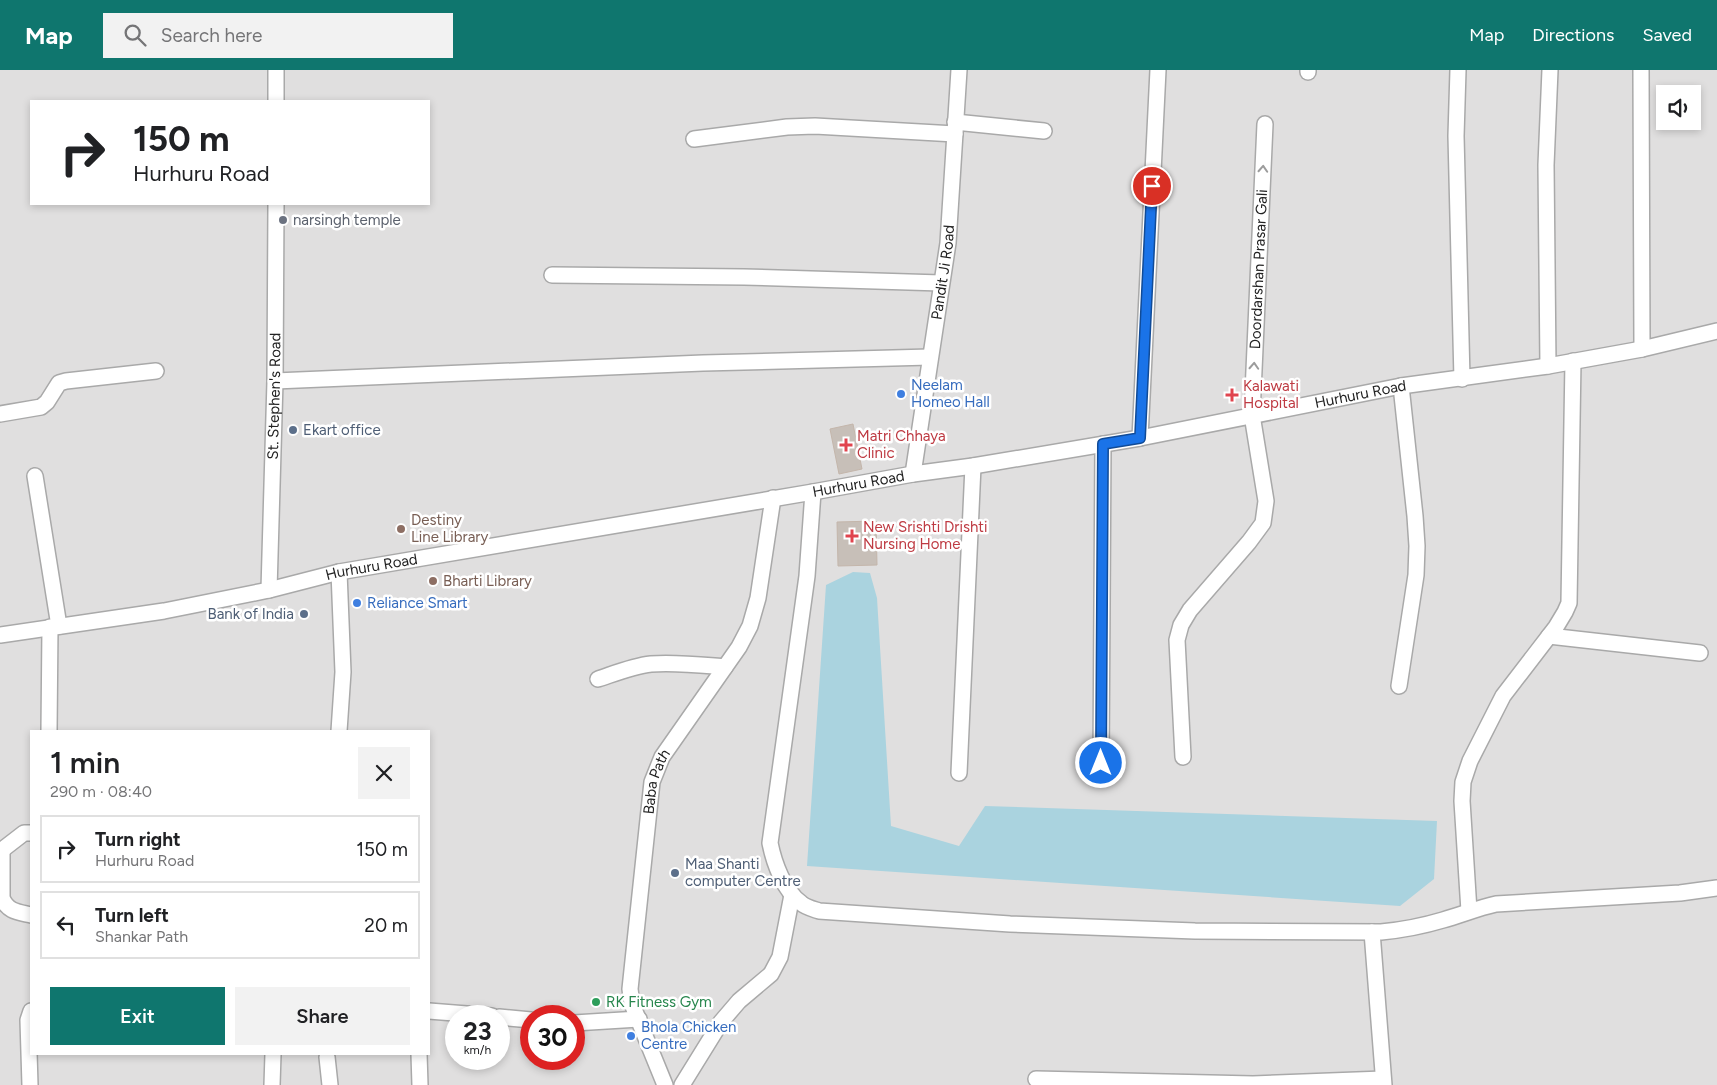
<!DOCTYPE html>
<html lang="en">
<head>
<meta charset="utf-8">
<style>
  :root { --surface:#fff; --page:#f2f2f2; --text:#202124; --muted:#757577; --line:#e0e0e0; --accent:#0f766e }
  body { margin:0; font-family:Figtree,sans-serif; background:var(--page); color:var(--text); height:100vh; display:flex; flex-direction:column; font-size:19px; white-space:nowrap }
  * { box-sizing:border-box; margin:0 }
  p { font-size:16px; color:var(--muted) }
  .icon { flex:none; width:28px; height:28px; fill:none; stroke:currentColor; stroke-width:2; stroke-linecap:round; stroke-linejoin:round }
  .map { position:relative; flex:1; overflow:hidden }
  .panel { position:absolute; left:30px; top:660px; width:400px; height:325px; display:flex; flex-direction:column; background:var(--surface); border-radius:0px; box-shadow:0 2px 8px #0003 }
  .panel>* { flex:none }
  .guide { position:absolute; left:30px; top:30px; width:400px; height:105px; border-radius:0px; box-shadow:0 2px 8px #0003; background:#fff; color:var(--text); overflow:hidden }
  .tools { position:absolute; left:1656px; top:15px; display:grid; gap:10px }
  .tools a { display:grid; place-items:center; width:45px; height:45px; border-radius:0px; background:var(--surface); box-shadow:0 2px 8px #0003; font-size:25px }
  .speed { position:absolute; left:445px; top:935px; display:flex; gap:10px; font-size:25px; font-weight:700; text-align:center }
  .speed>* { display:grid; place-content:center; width:65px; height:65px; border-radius:50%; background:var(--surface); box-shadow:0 2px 8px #0003; line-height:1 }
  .speed small { font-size:12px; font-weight:400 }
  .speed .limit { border:8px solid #d22; background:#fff; color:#111 }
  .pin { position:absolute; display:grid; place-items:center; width:42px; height:42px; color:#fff; margin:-21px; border:2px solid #fff; border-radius:50%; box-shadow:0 1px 5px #0007 }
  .me { position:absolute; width:55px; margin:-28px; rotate:0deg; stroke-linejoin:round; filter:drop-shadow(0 0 4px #0008) }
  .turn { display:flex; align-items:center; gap:18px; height:105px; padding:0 20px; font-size:22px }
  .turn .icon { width:65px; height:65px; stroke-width:2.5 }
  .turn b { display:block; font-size:35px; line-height:42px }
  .round { display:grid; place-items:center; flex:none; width:52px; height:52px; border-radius:0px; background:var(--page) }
  .headline { display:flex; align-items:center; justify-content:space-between; height:85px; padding:0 20px }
  h1 { font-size:30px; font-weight:600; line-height:38px }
  .cta { display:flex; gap:10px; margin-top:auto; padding:10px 20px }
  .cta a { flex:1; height:58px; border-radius:0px; background:var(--accent); color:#fff; font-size:20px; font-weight:600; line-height:58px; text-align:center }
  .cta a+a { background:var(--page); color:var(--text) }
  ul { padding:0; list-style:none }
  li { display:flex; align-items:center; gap:15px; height:68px; margin:0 10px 8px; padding:0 10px; border:2px solid var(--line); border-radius:0px }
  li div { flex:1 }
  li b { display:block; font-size:19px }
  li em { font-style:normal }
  header { display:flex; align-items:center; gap:30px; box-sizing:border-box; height:70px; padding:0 25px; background:var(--accent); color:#fff }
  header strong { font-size:24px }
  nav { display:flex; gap:28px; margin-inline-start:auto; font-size:18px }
  .search { width:350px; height:45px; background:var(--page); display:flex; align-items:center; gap:12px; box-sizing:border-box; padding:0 18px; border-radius:0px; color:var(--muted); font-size:19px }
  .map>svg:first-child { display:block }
</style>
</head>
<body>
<header>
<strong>Map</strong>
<div class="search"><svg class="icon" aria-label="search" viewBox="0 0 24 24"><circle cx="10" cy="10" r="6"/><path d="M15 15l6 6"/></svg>Search here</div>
<nav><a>Map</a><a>Directions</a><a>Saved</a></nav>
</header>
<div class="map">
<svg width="1717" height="1015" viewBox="0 0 1717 1015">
  <rect width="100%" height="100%" fill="#f2efe9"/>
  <!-- residential -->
  <path fill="#e0dfdf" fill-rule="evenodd" d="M0,0H1717V1015H0ZM1665,24H1692V51H1665ZM31,31H429V134H31ZM31,661H429V984H31ZM456,946H499V989H456ZM531,946H574V989H531Z"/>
  <!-- water -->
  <polygon fill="#aad3df" points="853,502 870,503 877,528 891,756 959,776 985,736 1437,751 1434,809 1400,836 807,796 826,515"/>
  <!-- building -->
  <g fill="#c7bfb8" stroke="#c4b6ab">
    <polygon points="853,354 862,399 839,404 830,359"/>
    <polygon points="876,451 877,495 838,496 837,452"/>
  </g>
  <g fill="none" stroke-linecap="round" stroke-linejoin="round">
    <defs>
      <g id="street">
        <polyline points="1458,0 1456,66 1462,309"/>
        <polyline points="1641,0 1642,279"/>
        <polyline points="1308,2 1308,0"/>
        <polyline points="276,31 276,0"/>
        <polyline points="955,52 1044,61"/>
        <polyline points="694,69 787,57 815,56 955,64"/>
        <polyline points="552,205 744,207 941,213"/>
        <polyline points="1548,296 1546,95 1550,0"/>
        <polyline points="275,311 703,293 930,287"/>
        <polyline points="0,344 41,337 47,332 59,313 66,311 156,301"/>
        <polyline points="1140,368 1158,0"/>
        <path id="s1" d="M913,404L948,173L959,0"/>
        <polyline points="35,406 59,556"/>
        <path d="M813,422L807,506L770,773C774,793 784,821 801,833C805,837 813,839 819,841L1010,854L1195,861L1381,862C1402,860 1423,856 1443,850C1461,845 1478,838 1496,834L1680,823L1717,818"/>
        <path id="s2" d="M269,520L275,311L276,134"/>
        <path id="s3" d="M0,565L164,541L269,520L339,502L813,422L913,404L973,396L1140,368L1401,316L1548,296L1642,279L1717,261"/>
        <polyline points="1549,566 1700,583"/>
        <path d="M598,609C616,603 633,596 651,594C675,592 701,595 725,597"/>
        <polyline points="1399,616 1416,505 1417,476 1415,446 1401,316"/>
        <polyline points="49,661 50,557"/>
        <polyline points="339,661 343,602 339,502"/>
        <path id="s4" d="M1183,687L1177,570L1181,555L1190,540L1249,472L1263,453L1266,431L1252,345L1265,54"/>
        <polyline points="1101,693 1103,374"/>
        <polyline points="959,703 973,396"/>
        <path d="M2,780V828C8,842 18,842 31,845"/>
        <polyline points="2,780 24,763 31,763"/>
        <polyline points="1469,841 1462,731 1463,712 1470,691 1503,626 1556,557 1565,542 1569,533 1573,291"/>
        <polyline points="1372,862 1384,1015"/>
        <polyline points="429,941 492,946"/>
        <polyline points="499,947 531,950"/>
        <polyline points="574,953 639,949"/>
        <polyline points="419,984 420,1015"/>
        <polyline points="327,987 330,1015"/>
        <polyline points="1036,1009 1253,1014 1383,1009"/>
        <polyline points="30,1015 28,950 31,941"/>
        <polyline points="272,1015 273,984"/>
        <path id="s5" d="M665,1015L632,934L630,919L652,712L662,687L739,577L750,556L758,528L773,428"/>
        <polyline points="682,1015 721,952 739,931 771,904 780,887 792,825"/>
      </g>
    </defs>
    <!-- street casing -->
    <use href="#street" stroke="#a9a9a9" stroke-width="18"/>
    <!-- street -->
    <use href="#street" stroke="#fff" stroke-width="15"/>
  </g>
  <!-- one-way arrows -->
  <defs><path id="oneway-chevron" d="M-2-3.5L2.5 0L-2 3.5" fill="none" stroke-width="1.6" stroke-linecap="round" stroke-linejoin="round" transform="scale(1.25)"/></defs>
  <g stroke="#9c9c9c">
    <use href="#oneway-chevron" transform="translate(1263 99) rotate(-87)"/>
    <use href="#oneway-chevron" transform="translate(1254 296) rotate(-87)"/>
  </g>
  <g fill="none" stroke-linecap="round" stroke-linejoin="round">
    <defs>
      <polyline id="route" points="1101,693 1103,374 1140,368 1152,116"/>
    </defs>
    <!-- route casing -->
    <use href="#route" stroke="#114b97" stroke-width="12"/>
    <!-- route -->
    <use href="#route" stroke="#1a73e8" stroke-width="9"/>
  </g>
  <!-- markers -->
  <circle fill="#6b7280" stroke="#fff" stroke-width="2" cx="283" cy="150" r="5"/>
  <g fill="#3f7fe0" stroke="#fff" stroke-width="2">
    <circle cx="901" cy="324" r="5"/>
    <circle cx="357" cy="533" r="5"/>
    <circle cx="631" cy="966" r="5"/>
  </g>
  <g fill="#e0444e" stroke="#fff" stroke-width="2">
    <path d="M1229.5 317.5h5v5h5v5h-5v5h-5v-5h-5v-5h5z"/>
    <path d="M843.5 367.5h5v5h5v5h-5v5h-5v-5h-5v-5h5z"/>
    <path d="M849.5 458.5h5v5h5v5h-5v5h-5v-5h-5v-5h5z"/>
  </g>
  <g fill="#5c6f8a" stroke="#fff" stroke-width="2">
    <circle cx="293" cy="360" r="5"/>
    <circle cx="304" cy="544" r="5"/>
    <circle cx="675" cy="803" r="5"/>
  </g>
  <g fill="#8d6e63" stroke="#fff" stroke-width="2">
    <circle cx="401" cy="459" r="5"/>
    <circle cx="433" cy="511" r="5"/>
  </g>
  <circle fill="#2e9e5b" stroke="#fff" stroke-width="2" cx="596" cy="932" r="5"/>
  <g text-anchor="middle" stroke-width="5" stroke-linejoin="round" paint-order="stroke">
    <!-- worship labels -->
    <g font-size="15" fill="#5b616d" stroke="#fff" text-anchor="start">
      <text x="293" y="155">narsingh temple</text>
    </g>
    <!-- street labels -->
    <g font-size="15" fill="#222" stroke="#fff">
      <text dy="5" stroke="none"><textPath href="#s4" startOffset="519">Doordarshan Prasar Gali</textPath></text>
      <text dy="5" stroke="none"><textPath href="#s1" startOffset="204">Pandit Ji Road</textPath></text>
      <text dy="5" stroke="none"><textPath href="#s3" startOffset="1382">Hurhuru Road</textPath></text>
      <text dy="5" stroke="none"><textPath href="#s2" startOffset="194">St. Stephen's Road</textPath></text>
      <text dy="5" stroke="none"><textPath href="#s3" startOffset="872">Hurhuru Road</textPath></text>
      <text dy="5" stroke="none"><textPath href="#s3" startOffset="378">Hurhuru Road</textPath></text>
      <text dy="5" stroke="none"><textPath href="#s5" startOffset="312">Baba Path</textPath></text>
    </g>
    <!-- shop labels -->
    <g font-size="15" fill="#366cbe" stroke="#fff" text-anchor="start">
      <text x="911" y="320">Neelam<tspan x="911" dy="17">Homeo Hall</tspan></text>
      <text x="367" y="538">Reliance Smart</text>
      <text x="641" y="962">Bhola Chicken<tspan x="641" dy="17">Centre</tspan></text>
    </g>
    <!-- health labels -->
    <g font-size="15" fill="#be3a42" stroke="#fff" text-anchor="start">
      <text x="1243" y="321">Kalawati<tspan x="1243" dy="17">Hospital</tspan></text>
      <text x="857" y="371">Matri Chhaya<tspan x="857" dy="17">Clinic</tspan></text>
      <text x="863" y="462">New Srishti Drishti<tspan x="863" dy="17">Nursing Home</tspan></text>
    </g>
    <!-- service labels -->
    <g font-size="15" fill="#4e5e75" stroke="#fff" text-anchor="start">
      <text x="303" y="365">Ekart office</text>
      <text x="294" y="549" text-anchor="end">Bank of India</text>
      <text x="685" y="799">Maa Shanti<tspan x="685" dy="17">computer Centre</tspan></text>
    </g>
    <!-- education labels -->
    <g font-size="15" fill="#785e54" stroke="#fff" text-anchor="start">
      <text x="411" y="455">Destiny<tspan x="411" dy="17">Line Library</tspan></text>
      <text x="443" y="516">Bharti Library</text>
    </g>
    <!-- leisure labels -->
    <g font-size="15" fill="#27864d" stroke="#fff" text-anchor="start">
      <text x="606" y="937">RK Fitness Gym</text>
    </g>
  </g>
</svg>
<div class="tools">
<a><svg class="icon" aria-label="sound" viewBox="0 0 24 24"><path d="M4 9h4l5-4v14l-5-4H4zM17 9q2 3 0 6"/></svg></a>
</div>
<div class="speed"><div>23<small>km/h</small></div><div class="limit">30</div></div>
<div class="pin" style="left:1152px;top:116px;background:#d93025"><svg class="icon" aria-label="arrive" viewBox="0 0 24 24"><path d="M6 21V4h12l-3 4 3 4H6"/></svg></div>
<svg class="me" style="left:1101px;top:693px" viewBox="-20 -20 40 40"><circle r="17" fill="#1a73e8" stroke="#fff" stroke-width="3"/><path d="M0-11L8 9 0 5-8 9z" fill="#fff"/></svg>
<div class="guide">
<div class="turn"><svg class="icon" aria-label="right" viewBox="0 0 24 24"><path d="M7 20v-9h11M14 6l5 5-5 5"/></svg><div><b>150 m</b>Hurhuru Road</div></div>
</div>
<section class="panel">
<div class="headline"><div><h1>1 min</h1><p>290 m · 08:40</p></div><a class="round"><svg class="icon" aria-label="close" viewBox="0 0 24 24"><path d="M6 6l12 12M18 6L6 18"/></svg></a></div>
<ul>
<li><svg class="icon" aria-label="right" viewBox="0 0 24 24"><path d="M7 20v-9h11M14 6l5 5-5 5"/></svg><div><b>Turn right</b><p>Hurhuru Road</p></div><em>150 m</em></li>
<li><svg class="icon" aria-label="left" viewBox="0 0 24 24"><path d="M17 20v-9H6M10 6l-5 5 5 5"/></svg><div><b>Turn left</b><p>Shankar Path</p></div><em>20 m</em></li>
</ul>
<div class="cta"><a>Exit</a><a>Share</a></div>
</section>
</div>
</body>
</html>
